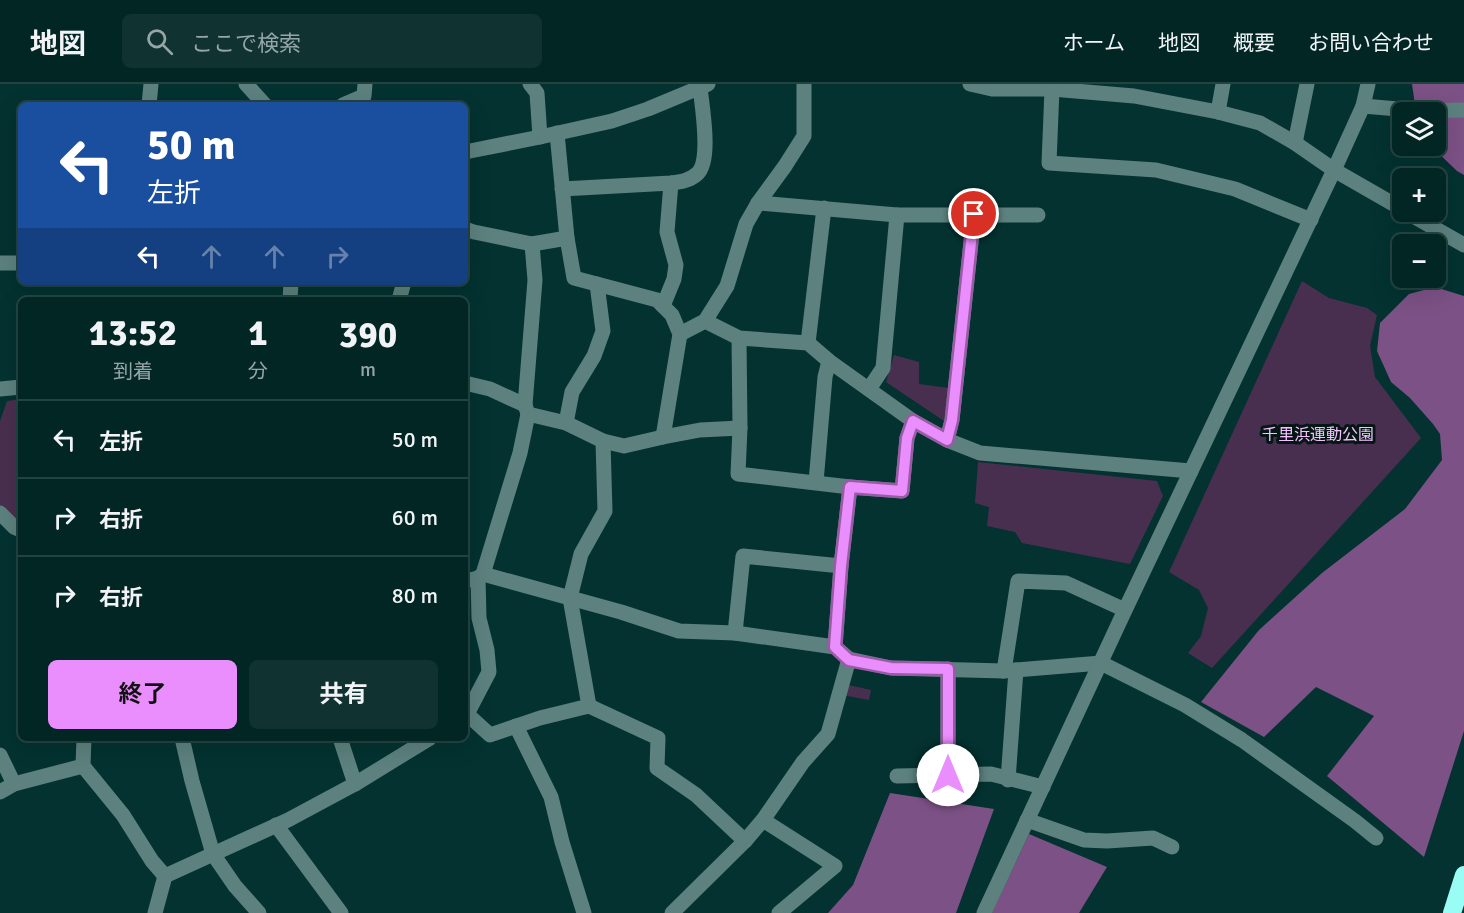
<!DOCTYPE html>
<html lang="ja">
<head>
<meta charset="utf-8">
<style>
  :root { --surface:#022624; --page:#103231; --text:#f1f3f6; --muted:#96a5a6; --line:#234341; --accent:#ea8dfd }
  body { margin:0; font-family:Signika,"Noto Sans JP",sans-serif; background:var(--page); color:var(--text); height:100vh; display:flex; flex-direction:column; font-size:22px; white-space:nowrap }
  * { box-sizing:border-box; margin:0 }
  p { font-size:20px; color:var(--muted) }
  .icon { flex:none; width:33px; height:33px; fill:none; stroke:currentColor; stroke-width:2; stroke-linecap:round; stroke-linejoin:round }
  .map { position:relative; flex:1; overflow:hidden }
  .panel { position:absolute; left:18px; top:213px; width:450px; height:444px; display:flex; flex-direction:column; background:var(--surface); border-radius:9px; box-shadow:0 6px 24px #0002,0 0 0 2px var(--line) }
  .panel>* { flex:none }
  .top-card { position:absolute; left:18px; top:18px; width:450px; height:183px; border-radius:9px; box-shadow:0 6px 24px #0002,0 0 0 2px var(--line); background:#1a4fa0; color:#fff; overflow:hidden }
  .fabs { position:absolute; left:1392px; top:18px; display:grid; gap:12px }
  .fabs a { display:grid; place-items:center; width:54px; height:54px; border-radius:9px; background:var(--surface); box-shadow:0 6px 24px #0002,0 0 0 2px var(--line); font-size:30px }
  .pin { position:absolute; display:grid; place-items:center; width:51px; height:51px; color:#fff; margin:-26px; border:3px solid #fff; border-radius:50%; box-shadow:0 2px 6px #0007 }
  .me { position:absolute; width:66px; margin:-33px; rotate:0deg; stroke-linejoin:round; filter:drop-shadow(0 0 4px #0008) }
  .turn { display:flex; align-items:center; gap:21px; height:126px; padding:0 30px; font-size:27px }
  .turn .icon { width:78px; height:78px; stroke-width:2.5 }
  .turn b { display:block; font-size:42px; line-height:51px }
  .lanes { display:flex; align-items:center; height:57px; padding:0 30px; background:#0003; justify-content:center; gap:30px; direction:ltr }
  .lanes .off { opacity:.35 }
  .eta { display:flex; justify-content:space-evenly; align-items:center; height:102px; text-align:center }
  .eta b { font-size:36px; font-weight:700; line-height:42px }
  .cta { display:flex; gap:12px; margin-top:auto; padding:12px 30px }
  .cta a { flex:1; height:69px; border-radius:9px; background:var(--accent); color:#111; font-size:24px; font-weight:700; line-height:69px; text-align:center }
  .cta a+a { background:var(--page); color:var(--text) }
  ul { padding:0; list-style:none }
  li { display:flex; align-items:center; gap:18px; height:78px; padding:0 30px; border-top:2px solid var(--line) }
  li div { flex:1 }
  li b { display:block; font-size:22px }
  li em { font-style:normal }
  header { display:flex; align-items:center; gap:36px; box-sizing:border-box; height:84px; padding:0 30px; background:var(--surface); border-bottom:2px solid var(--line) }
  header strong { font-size:28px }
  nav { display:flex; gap:33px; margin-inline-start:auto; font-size:21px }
  .search { width:420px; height:54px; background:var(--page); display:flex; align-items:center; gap:15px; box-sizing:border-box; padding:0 21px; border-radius:9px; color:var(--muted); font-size:22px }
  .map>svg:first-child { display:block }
</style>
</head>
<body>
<header>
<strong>地図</strong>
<div class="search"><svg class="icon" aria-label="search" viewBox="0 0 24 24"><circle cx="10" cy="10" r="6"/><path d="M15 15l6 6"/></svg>ここで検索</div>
<nav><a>ホーム</a><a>地図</a><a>概要</a><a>お問い合わせ</a></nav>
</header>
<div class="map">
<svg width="1464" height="829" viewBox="0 0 1464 829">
  <rect width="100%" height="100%" fill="#033230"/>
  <!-- green -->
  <g fill="#492f4f">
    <polygon points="1302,197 1329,214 1367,224 1377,231 1370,262 1375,293 1421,354 1212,584 1188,569 1201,552 1208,524 1199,506 1169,488"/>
    <polygon points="894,271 919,278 919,300 949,304 944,337 886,298"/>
    <polygon points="21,315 21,443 0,425 0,337 7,317"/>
    <polygon points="978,378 1157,397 1163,412 1130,480 1022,459 1015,448 987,442 989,423 975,419"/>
    <polygon points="844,600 871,606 869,616 842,611"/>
  </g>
  <!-- forest -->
  <g fill="#7c5185">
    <polygon points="1412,0 1464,0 1464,91 1457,87 1431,62 1436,62 1436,28 1416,28"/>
    <polygon points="1435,203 1464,212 1464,647 1424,773 1327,692 1374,632 1316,603 1264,653 1201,618 1259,546 1322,489 1405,425 1442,376 1440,350 1433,340 1410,314 1391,298 1377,267 1380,239 1409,210"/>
    <polygon points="890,709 994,725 956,829 828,829 853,801"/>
    <polygon points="1029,750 1107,783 1079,829 992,829"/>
  </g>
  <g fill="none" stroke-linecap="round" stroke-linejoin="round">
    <!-- minor -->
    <g stroke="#5c817e" stroke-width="15">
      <polyline points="246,0 265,21"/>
      <polyline points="530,0 537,9 540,53"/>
      <polyline points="970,0 992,5 1052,5 1134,12 1218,28 1260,39 1295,59 1334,86 1402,125"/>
      <polyline points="1052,5 1049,79 1156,86 1235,105 1311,136"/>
      <polyline points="149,21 151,0"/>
      <polyline points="343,21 364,12 365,0"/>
      <polyline points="1363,22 1421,27 1464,26"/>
      <polyline points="1218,28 1223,0"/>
      <polyline points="557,49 567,154 574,194 657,216 672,231 680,250 663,353"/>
      <polyline points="1295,59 1307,0"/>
      <polyline points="465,68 540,53 612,37 648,25 708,0"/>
      <path d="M562,105L671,99C680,98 689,97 697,90C712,77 702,23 700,3"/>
      <polyline points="758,119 897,131 1038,131"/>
      <polyline points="1406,128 1464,161"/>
      <polyline points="465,145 474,148 532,160 567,154"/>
      <polyline points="0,179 21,179"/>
      <polyline points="290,216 291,198"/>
      <polyline points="399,216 404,198"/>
      <polyline points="663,222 674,195 676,181 667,148 671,99"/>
      <polyline points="705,237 739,254 808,259 829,277 913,337 947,356 980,369 1191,387"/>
      <polyline points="680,250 705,237 727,202 746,140 758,119 785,82 804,52 804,0"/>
      <polyline points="739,254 740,344 738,390 850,403 902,407 907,354 913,337"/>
      <polyline points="808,259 824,124"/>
      <polyline points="465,299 490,305 525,321 528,330 566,339 603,357 624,362 663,353 700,346 740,344"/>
      <polyline points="0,305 21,303"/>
      <polyline points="869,305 883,284 897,131"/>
      <polyline points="525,321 535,196 532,160"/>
      <polyline points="566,339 572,308 594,272 603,247 597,200"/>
      <polyline points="947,356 952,336 974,130"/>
      <polyline points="816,398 825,293 829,277"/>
      <polyline points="0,429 14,443 21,446"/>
      <polyline points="483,490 520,369 528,330"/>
      <polyline points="465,497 478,494 483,490 621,528 679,547 735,549 835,563 849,575 891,584 1004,587 1101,579 1185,621 1242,656 1355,737 1376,754"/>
      <polyline points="735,549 743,472 841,482"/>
      <polyline points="835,563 841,482 850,403"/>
      <polyline points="948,585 948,691"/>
      <polyline points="1004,587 1018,497 1066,499 1125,526"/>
      <polyline points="589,622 570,514 581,470 605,427 603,357"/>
      <polyline points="467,630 489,588 487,566 479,534 478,494"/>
      <polyline points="465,631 467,630 490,651 540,634 589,622 658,654 657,684 696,711 745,757"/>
      <polyline points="516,642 551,713 562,758 584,829"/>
      <polyline points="84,654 83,682 123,731 152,777 165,792"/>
      <polyline points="182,654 192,697 213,770 235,802 259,829"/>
      <polyline points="340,654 355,700"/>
      <polyline points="0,671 14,700"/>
      <polyline points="897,692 991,690 1043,703"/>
      <polyline points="1008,696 1016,586"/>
      <polyline points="0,708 14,700 83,682"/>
      <polyline points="763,736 835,782 779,829"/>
      <polyline points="1027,736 1084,756 1107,757 1153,754 1172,763"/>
      <polyline points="276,741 341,829"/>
      <polyline points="165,792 288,736 355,700 430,654"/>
      <polyline points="155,829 165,792"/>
      <polyline points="672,829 745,757 763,736 803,678 828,650 849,575"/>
      <polyline points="984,829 1125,526 1334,86 1363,22 1368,0"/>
    </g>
    <!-- highway -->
    <polyline stroke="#99fcf5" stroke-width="18" points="1452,829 1464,791"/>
  </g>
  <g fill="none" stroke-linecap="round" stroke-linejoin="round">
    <defs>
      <polyline id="route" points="948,691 948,585 891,584 849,576 835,563 841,482 850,403 902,407 907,354 913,337 947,356 952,336 974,130"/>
    </defs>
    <!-- route casing -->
    <use href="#route" stroke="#985ca4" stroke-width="15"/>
    <!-- route -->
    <use href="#route" stroke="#ea8dfd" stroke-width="10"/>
  </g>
  <g text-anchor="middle" stroke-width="6" stroke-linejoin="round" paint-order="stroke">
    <!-- park labels -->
    <g font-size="16" fill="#f5c1ff" stroke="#051615">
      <text x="1318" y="356">千里浜運動公園</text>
    </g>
  </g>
</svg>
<div class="fabs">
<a><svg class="icon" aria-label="layers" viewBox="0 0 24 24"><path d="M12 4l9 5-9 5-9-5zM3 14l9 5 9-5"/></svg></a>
<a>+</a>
<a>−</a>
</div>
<div class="pin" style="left:974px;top:130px;background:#d93025"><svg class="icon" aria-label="arrive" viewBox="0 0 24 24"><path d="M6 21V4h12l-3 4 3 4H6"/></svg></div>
<svg class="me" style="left:948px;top:691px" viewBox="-20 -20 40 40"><circle r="19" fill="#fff"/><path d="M0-13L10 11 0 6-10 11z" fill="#ea8dfd"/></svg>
<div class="top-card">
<div class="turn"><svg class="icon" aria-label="left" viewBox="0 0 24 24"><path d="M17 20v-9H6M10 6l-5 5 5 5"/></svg><div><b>50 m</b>左折</div></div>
<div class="lanes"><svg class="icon" aria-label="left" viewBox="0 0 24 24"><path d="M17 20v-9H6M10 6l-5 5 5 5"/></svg><svg class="icon off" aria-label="ahead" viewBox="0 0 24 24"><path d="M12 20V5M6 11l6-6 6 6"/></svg><svg class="icon off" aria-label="ahead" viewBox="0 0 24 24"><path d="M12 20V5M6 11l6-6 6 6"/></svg><svg class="icon off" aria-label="right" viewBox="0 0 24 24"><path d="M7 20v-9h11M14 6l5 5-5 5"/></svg></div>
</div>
<section class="panel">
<div class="eta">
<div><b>13:52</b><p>到着</p></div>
<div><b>1</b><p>分</p></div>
<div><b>390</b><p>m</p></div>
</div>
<ul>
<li><svg class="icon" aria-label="left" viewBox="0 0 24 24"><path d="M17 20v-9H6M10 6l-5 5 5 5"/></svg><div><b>左折</b></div><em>50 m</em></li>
<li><svg class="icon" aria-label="right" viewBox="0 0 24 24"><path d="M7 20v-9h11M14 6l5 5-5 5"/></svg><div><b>右折</b></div><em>60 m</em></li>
<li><svg class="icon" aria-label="right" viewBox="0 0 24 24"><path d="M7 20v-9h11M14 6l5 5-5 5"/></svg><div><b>右折</b></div><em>80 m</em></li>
</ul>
<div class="cta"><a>終了</a><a>共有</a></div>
</section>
</div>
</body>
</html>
